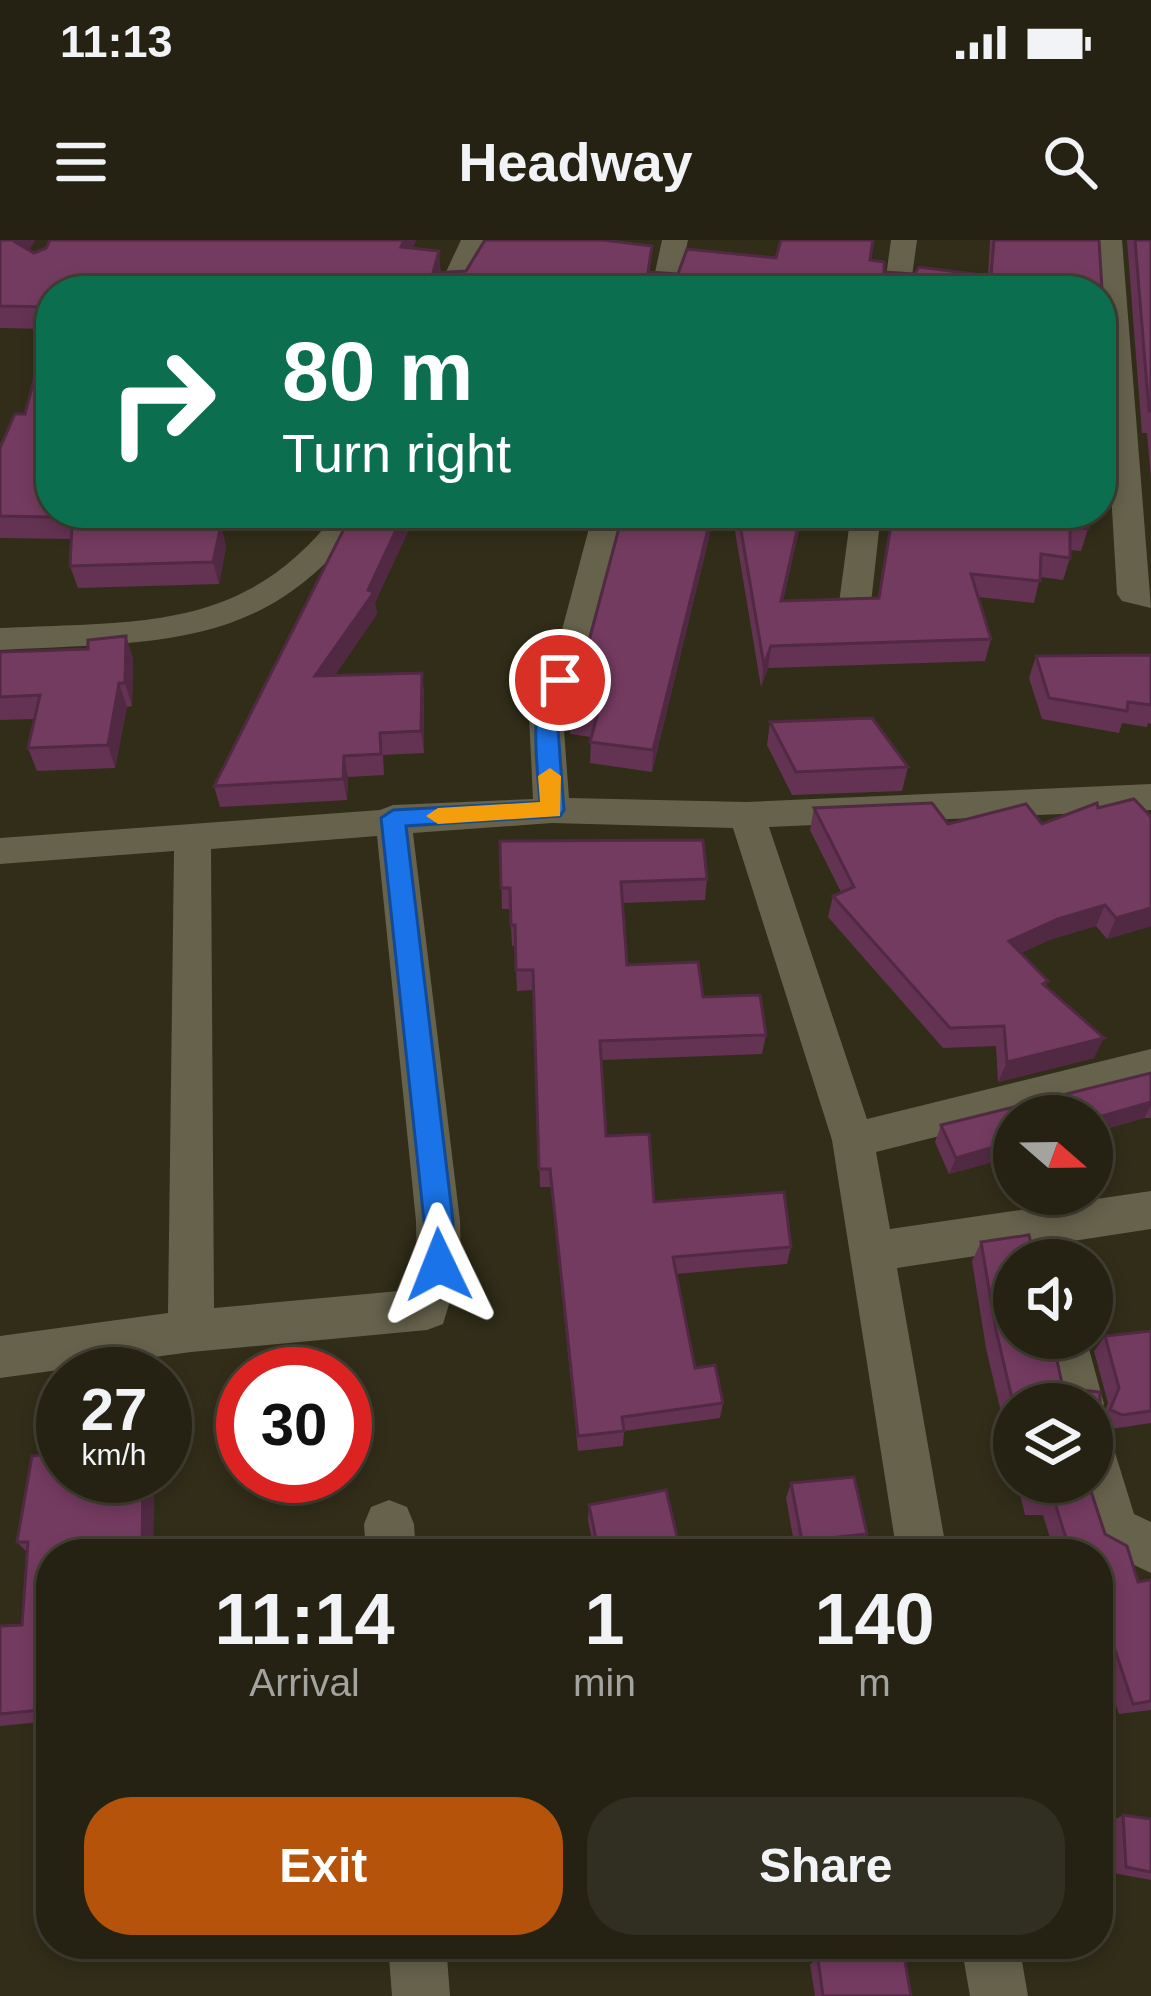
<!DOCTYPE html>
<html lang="en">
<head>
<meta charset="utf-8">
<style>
  :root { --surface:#252213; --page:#312f21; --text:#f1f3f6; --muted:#a3a4a0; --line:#423f33; --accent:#b45309 }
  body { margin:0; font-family:Arial,sans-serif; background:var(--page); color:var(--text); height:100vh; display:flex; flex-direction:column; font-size:45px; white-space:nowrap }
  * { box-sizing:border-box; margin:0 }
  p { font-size:39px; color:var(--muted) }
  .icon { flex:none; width:66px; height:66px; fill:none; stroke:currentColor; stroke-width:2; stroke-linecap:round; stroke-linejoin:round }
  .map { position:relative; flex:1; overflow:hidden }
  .side { position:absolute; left:36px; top:1299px; width:1077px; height:420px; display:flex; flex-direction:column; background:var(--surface); border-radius:48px; box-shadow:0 6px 18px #0003,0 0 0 3px var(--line) }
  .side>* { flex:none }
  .top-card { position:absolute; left:36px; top:36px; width:1080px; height:252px; border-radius:48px; box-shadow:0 6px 18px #0003,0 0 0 3px var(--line); background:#0b6e4f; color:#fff; overflow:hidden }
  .needle { width:78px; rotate:110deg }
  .controls { position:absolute; left:993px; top:855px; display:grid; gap:24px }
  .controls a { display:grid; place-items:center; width:120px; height:120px; border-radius:50%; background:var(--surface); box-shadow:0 6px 18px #0003,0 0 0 3px var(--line); font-size:60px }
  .speed { position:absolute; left:36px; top:1107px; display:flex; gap:24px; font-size:60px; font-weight:700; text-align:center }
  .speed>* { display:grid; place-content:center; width:156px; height:156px; border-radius:50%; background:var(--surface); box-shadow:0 6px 18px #0003,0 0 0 3px var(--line); line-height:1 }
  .speed small { font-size:30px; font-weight:400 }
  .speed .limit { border:18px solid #d22; background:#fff; color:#111 }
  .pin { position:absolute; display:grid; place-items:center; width:102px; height:102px; color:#fff; margin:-51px; border:6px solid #fff; border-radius:50%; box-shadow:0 3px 12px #0007 }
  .me { position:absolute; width:132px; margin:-66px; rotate:358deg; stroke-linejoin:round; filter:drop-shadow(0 0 9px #0008) }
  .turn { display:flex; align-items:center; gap:42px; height:252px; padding:0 48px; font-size:54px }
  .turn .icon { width:156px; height:156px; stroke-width:2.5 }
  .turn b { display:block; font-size:84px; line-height:102px }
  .eta { display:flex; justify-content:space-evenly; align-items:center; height:204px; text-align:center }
  .eta b { font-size:72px; font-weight:700; line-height:84px }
  .action { display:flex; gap:24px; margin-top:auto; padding:24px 48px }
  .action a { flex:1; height:138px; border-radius:48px; background:var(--accent); color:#fff; font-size:48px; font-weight:700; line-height:138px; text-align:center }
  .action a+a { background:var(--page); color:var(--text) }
  .status { display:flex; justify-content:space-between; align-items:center; height:84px; padding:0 60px; background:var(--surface); direction:ltr }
  .status svg { height:33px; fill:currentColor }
  header { display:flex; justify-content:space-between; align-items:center; height:156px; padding:0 48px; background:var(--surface); font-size:54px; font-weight:700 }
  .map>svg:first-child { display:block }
</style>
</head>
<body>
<div class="status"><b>11:13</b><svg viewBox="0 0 49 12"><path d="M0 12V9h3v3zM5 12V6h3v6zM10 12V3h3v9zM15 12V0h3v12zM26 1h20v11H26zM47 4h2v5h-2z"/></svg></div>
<header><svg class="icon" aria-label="menu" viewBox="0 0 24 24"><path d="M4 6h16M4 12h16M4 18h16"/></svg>Headway<svg class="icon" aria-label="search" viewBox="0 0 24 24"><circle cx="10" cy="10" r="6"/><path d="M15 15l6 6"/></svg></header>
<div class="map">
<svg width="1151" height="1756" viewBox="0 0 1151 1756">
  <rect width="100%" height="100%" fill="#312d19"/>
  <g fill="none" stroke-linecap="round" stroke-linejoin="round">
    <!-- street -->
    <g fill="#66624c" fill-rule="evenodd">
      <polygon points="461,0 487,0 463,51 437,51"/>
      <polygon points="662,0 688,0 677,51 651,51"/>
      <polygon points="891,0 917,0 910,51 884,51"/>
      <polygon points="1096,0 1122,0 1151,368 1122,361 1117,354"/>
      <path d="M336,273H367C270,413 154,401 0,410V388C137,381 245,393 336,273Z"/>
      <path d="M593,273H623L590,405L563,476L569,558L747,562L1151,544V570L769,587L867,879L1151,809V843L876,912L890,989L1151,951V989L897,1028L947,1314H897L832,900L733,588L552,583L413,593L460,981L461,1025L443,1084L427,1090L191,1112L0,1138V1096L168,1073L174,611L0,624V598L380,570L393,565L533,559L529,476L558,405ZM377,596L416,981L417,1025L410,1050L214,1068L211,609Z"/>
      <polygon points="851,273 881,273 871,363 855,373 839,363"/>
      <polygon points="1040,1098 1086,1098 1104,1164 1097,1180 1092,1182 1092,1164 1056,1164"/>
      <polygon points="1092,1186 1109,1193 1134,1274 1151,1282 1151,1333 1096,1307 1076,1242 1092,1242"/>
      <polygon points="389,1260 407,1267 414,1284 416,1314 366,1314 364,1284 371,1267"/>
      <polygon points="388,1704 446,1704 450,1756 392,1756"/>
      <polygon points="961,1704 1019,1704 1028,1756 970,1756"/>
    </g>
  </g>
  <!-- wall -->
  <g fill="#643353">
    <polygon points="0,0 35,0 29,10 34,13 46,8 50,0 416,0 412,9 440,33 678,34 776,18 870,20 884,32 988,36 990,0 1099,0 1109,165 1103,187 1101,187 1101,51 51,51 51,273 114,273 108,286 221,285 226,307 219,344 78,348 70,326 71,299 0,298 0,208 25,174 47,89 0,88"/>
    <polygon points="1127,0 1151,0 1151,240 1147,193 1142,193"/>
    <polygon points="474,273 507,273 506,277"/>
    <polygon points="622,273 715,273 652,532 590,523 591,497 570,494 570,472"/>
    <polygon points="732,273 803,273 783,361 878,358 892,273 1088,289 1081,311 1070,310 1070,318 1063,340 1040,337 1034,363 978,357 991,399 985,421 768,428 761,447"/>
    <polygon points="375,363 377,374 335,435 422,433 424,455 424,513 383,515 384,535 348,537 347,560 220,567 214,546"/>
    <polygon points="126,396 133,419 132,466 127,467 115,528 37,531 28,508 35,479 0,480 0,412 88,409"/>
    <polygon points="1151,415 1151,484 1148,483 1147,487 1122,483 1119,493 1042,479 1029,438 1036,416"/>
    <polygon points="770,482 908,527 902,551 792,555 767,505"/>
    <polygon points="814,568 948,584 1042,584 1151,686 1107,699 1096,686 1049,700 1021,713 1048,741 1046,746 1094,818 998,842 996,806 943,808 828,677 833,656 841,652 810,590"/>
    <polygon points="500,601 707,639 705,660 623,663 627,725 703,757 766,795 762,814 601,820 606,896 654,962 791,1007 787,1024 676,1034 695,1128 723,1163 720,1178 624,1191 623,1206 578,1211 551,947 540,947 534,750 517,751 515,706 512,706 510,669 502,669"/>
    <polygon points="1151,833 1151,878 1144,878 1092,893 1092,876 1014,876 1014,916 949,934 935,902 941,885"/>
    <polygon points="1029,995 1035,1020 1014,1020 1014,1098 1052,1098 1063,1148 1100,1152 1100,1177 1092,1187 1092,1164 1014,1164 1014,1228 986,1108 972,1021 981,1002"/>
    <polygon points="1151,1091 1151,1183 1111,1189 1099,1184 1108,1163 1094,1111 1105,1096"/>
    <polygon points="63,1236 154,1236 153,1314 51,1314 51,1481 0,1486 0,1386 22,1385 27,1312 17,1302"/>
    <polygon points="1017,1242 1088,1242 1105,1294 1138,1342 1151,1340 1151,1470 1119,1474 1098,1412 1098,1314 1055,1314 1043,1275 1025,1275"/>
    <polygon points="791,1243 867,1294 859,1308 796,1314 786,1258"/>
    <polygon points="589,1265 681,1314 595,1314 588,1280"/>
    <polygon points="1123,1575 1151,1579 1151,1640 1113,1633 1110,1582"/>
    <polygon points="826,1704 902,1704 911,1756 815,1756 810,1724 818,1719 829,1718"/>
  </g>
  <!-- shaded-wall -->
  <g fill="#512943">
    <polygon points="16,0 35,0 22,23 15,2"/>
    <polygon points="404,0 416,0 403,29 401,7"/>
    <polygon points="439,11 441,33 433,33"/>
    <polygon points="97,273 114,273 101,300 95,278"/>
    <polygon points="404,273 417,273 375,363 377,374 319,458 315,436 368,350"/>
    <polygon points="712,273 715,273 652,532 653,510"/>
    <polygon points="801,273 803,273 778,383 781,361"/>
    <polygon points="221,285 226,307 219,344 213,322"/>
    <polygon points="126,396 133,419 132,466 125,443"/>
    <polygon points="771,406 768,428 761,447 764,425"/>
    <polygon points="422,433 424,455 424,513 421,491"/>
    <polygon points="119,443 127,467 115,528 108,505"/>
    <polygon points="344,516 348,537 347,560 343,539"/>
    <polygon points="1105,665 1096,686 1049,700 1001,722 1009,701 1058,679"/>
    <polygon points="1151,666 1151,686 1107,699 1116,678"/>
    <polygon points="1104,798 1094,818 998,842 1007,822"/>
    <polygon points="1151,862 1151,866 1144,878 1092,893 1092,879"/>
    <polygon points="1014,901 1014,916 949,934 956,918"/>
    <polygon points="143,1236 154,1236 153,1314 142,1314"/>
  </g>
  <!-- building -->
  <g fill="#743b60" stroke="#512943" stroke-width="3">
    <polygon points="0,0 16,0 15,2 34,13 46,8 50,0 404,0 401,7 439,11 433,33 466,31 485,0 603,0 652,6 648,32 678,34 687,9 776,18 781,0 873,0 870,20 884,22 884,32 914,34 919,27 991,36 994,0 1099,0 1109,165 1101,164 1101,51 402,51 380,49 380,51 51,51 51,67 0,66"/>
    <polygon points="1135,0 1151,0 1151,171 1149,171"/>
    <polygon points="51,74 51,273 97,273 95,278 0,276 0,208 15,174 25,174"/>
    <polygon points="352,273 404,273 368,350 374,352 315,436 422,433 421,491 380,493 381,514 344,516 343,539 214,546"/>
    <polygon points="623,273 712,273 653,510 590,502 597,476 570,472"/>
    <polygon points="738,273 801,273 781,361 879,358 893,273 1089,273 1088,289 1070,287 1070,318 1041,314 1040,341 971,334 991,399 771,406 764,425"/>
    <polygon points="221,285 213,322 70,326 72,286"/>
    <polygon points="126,396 125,443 119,443 108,505 28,508 40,455 0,457 0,412 88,409 88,400"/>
    <polygon points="1151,415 1151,465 1128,462 1127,471 1049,458 1036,416"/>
    <polygon points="872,478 908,527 796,532 770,482"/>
    <polygon points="1134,559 1151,577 1151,668 1116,678 1105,665 1058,679 1009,701 1048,741 1043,744 1104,798 1007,822 1004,786 950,788 833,656 854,647 814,568 932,563 948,584 1026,564 1042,584 1097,563 1098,568"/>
    <polygon points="703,600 707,639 621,642 627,725 698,722 703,757 760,755 766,795 600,801 606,896 649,894 654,962 784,952 791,1007 673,1017 695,1128 715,1125 723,1163 622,1177 624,1191 578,1196 550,929 539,929 533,730 516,730 515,685 511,685 510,648 501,648 500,601"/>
    <polygon points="1151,833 1151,862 1092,879 1092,876 1014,876 1014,901 956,918 941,885"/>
    <polygon points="1029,995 1035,1020 1014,1020 1014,1098 1052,1098 1063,1148 1100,1152 1100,1177 1092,1178 1092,1164 1014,1164 1014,1167 996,1090 981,1002"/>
    <polygon points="1151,1091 1151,1171 1122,1175 1110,1170 1119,1148 1105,1096"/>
    <polygon points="1092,1198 1100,1222 1092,1222"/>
    <polygon points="63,1212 63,1236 143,1236 142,1314 51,1314 51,1469 0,1474 0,1386 22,1385 28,1302 17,1302 32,1216"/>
    <polygon points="854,1237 867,1294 802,1301 791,1243"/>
    <polygon points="1032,1242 1088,1242 1105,1294 1127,1306 1138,1342 1151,1340 1151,1461 1133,1464 1098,1359 1098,1314 1071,1314 1054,1260 1036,1260"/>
    <polygon points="666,1250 681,1314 599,1314 589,1265"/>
    <polygon points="1123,1575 1151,1579 1151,1632 1126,1627"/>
    <polygon points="836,1704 902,1704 911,1756 823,1756 818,1719 838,1717"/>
  </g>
  <!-- route -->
  <path fill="#1a73e8" stroke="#114b97" stroke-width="3" d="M560,433L571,440L557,476L564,570L560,576L406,586L453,981V1025L449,1035L439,1038L428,1035L424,981L381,578L393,570L540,562C538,529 524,449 560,433Z"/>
  <!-- slow -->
  <polygon fill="#f59e0b" points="550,528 561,536 560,576 438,584 426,576 438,568 540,562 538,536"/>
</svg>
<div class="controls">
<a><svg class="needle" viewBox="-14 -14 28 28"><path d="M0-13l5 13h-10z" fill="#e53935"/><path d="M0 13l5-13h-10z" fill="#a3a4a0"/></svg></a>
<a><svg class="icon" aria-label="sound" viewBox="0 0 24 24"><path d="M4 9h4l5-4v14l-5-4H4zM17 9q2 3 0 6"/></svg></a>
<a><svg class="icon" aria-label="layers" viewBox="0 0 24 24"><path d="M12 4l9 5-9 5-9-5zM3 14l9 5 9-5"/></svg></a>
</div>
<div class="speed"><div>27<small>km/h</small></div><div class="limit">30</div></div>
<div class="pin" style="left:560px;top:440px;background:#d93025"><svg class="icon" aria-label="arrive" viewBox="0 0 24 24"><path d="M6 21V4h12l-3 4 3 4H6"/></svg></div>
<svg class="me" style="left:439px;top:1025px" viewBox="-20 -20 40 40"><path d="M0-17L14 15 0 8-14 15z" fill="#1a73e8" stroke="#fff" stroke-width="4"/></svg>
<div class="top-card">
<div class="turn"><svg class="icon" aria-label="right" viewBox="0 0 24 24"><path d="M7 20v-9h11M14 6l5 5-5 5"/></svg><div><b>80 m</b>Turn right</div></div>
</div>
<section class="side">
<div class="eta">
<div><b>11:14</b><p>Arrival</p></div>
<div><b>1</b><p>min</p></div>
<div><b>140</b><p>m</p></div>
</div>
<div class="action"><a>Exit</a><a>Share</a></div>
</section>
</div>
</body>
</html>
